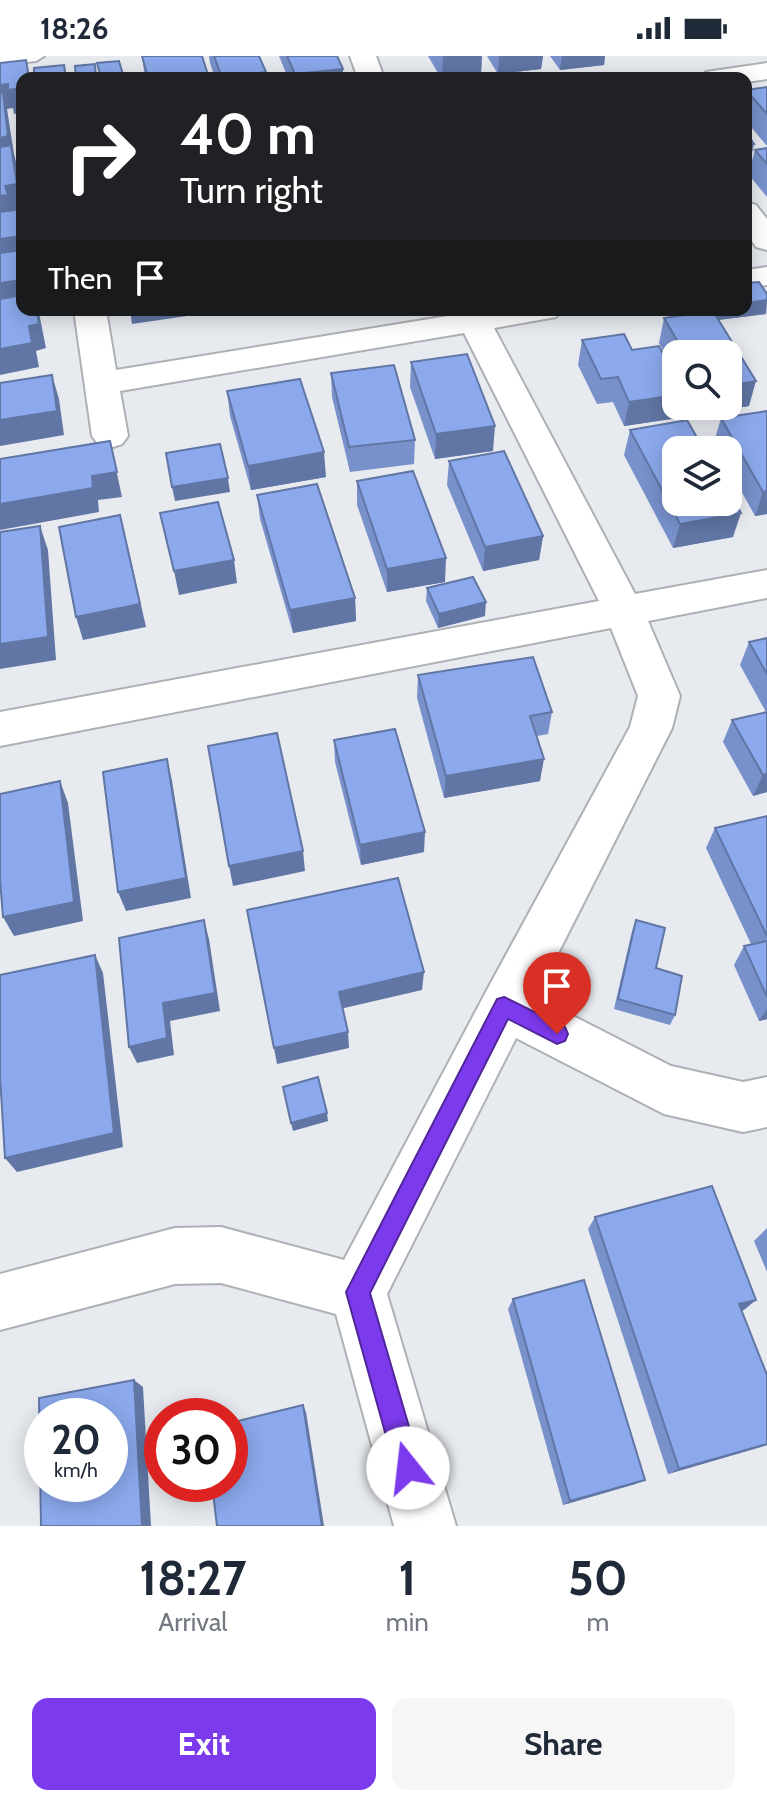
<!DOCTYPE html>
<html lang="en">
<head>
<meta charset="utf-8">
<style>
  :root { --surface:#fff; --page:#f6f6f7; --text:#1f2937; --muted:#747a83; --accent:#7c3aed }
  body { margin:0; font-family:Cabin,sans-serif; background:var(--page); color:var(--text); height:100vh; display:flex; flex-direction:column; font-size:30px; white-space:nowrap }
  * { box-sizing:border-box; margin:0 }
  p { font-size:26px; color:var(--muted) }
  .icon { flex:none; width:44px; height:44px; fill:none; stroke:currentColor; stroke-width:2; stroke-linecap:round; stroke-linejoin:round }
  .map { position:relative; height:1470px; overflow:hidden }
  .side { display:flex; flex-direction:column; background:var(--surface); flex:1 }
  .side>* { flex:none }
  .banner { position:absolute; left:16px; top:16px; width:736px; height:244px; border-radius:16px; box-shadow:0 4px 20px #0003; background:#202124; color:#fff; overflow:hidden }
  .tools { position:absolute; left:662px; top:284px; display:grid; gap:16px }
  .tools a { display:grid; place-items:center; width:80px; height:80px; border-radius:16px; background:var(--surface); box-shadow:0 4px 20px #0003; font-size:40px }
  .speed { position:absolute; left:24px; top:1342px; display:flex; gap:16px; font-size:40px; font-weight:700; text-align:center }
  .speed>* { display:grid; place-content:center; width:104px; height:104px; border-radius:50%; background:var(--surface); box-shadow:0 4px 20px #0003; line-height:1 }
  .speed small { font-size:20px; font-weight:400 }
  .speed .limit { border:12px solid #d22; background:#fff; color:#111 }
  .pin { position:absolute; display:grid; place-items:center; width:68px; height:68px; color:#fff; margin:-82px -34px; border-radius:50% 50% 50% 0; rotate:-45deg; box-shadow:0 0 8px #0007 }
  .pin .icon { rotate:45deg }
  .me { position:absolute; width:88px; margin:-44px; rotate:344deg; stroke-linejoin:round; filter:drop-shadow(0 0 6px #0008) }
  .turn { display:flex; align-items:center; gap:28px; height:168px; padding:0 32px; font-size:36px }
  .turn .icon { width:104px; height:104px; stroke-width:2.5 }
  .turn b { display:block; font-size:56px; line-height:68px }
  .then { display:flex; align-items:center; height:76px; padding:0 32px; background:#0003; gap:16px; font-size:30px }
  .eta { display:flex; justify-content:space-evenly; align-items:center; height:136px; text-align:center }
  .eta b { font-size:48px; font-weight:700; line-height:56px }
  .cta { display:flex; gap:16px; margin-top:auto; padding:16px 32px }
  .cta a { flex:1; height:92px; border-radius:16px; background:var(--accent); color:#fff; font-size:32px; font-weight:700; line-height:92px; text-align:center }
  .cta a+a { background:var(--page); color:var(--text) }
  .status { display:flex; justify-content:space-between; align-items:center; height:56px; padding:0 40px; background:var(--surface); direction:ltr }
  .status svg { height:22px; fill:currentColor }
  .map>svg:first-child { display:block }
</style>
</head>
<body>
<div class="status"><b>18:26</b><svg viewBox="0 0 49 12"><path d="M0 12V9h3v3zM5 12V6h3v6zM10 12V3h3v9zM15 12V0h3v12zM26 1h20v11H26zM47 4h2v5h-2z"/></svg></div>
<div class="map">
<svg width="767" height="1470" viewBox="0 0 767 1470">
  <rect width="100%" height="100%" fill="#e7eaef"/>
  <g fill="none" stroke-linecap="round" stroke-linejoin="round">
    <defs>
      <polygon id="service" points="0,0 44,0 36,5 0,9"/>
      <g id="minor">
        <polygon points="350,0 376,0 384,22 358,22"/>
        <polygon points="767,7 767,23 746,26 746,22 702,22 706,16"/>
        <polygon points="746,146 756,149 767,163 767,194 756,191 746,177"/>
        <polygon points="767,211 767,229 746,232 746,214"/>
        <polygon points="74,254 106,254 116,314 454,259 452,254 561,254 556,261 494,272 635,538 767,514 767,542 648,565 680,640 672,672 536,941 671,1010 743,1026 767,1021 767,1071 743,1076 664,1058 516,982 387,1238 456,1470 394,1470 336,1258 221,1227 175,1228 0,1274 0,1218 175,1172 221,1171 344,1204 487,934 630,671 638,640 611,572 0,690 0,656 599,545 464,277 120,335 128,380 122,388 110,392 98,388 92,380"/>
      </g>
    </defs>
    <!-- service casing -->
    <use href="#service" stroke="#adb0b5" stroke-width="4"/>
    <!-- minor casing -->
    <use href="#minor" stroke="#adb0b5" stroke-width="4"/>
    <!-- service -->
    <use href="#service" fill="#fff" fill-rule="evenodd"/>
    <!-- minor -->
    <use href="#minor" fill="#fff" fill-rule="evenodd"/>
  </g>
  <!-- wall -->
  <g fill="#7891cb">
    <polygon points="142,0 209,22 145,22"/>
    <polygon points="209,0 259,0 266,16 266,22 215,22 210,7"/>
    <polygon points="279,0 337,0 343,13 343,22 288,22"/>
    <polygon points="428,0 482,0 481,17 441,22"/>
    <polygon points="487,0 543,0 541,13 498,18"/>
    <polygon points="550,0 605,0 604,9 560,14"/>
    <polygon points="767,31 767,90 746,65 746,34"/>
    <polygon points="767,92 767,141 748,118 755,94"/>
    <polygon points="767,238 766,258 718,264 749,350 699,358 694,350 728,350 728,298 676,298 676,318 659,287 664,262 712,255 712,254 746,254"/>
    <polygon points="582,284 632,294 678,362 624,370 613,346 597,348 578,309"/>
    <polygon points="411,306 493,395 435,403 410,331"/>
    <polygon points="331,317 415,384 414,408 350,416 332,341"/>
    <polygon points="227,335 326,421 251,434 230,360"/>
    <polygon points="767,355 767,458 755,460 728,411 728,394 718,394 714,386 721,362"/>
    <polygon points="630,374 733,481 673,492 624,399"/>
    <polygon points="449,405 543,480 539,504 483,515 447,429"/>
    <polygon points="357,425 445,526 387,536 357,449"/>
    <polygon points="257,439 355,542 356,565 293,577 260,463"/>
    <polygon points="427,532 485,560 438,572 426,545"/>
    <polygon points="767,582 767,736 753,740 723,686 732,664 766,656 740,609 749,586"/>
    <polygon points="418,619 552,656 548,678 537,680 540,725 444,742 417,642"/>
    <polygon points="334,684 424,796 361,809 335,706"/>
    <polygon points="767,760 767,963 759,965 734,909 744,890 751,888 706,792 715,772"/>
    <polygon points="636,864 675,959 670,969 614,953 632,875"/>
    <polygon points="595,1161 756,1244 742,1254 767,1389 668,1418 588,1173"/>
    <polygon points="767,1172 767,1216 754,1185"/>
    <polygon points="513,1243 635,1428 563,1449 508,1253"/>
  </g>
  <!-- shaded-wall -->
  <g fill="#6176a5">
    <polygon points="443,0 482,0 481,17 442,22"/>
    <polygon points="499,0 543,0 541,13 498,18"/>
    <polygon points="562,0 605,0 604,9 560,14"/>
    <polygon points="343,13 343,22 295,22 295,18"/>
    <polygon points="266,16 266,22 222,22"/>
    <polygon points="8,28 22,32 22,57 14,58 13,52 7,53 14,98 18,114 22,153 0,166 0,29"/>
    <polygon points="754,88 751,102 746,102 746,89"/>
    <polygon points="22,180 22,206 0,209 0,183"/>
    <polygon points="22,224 22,250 0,253 0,227"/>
    <polygon points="767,244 766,258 717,264 720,254 746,254 746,247"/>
    <polygon points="37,254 38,254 40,262 46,292 36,295 39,311 0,319 0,293 29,270"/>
    <polygon points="130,254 186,254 187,260 132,268"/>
    <polygon points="210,254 246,254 211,259"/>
    <polygon points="52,319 59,343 64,379 0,390 0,364"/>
    <polygon points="756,325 749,350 699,358 701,350 728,350 728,330"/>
    <polygon points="676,339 676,350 681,350 678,362 624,370 629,346"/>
    <polygon points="495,370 493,395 435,403 436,378"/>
    <polygon points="110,385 122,441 98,444 99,456 0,474 0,448 92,420"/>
    <polygon points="324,396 326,421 251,434 248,410"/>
    <polygon points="228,422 230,436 175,445 172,431"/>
    <polygon points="767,435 767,458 755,460 763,436"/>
    <polygon points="741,457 733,481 673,492 680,468"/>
    <polygon points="40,470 48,494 56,604 0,613 0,588"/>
    <polygon points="543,480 539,504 483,515 485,491"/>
    <polygon points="126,483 146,571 83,584 76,561"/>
    <polygon points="446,502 445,526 387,536 387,513"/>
    <polygon points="234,504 237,527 179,539 174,515"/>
    <polygon points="355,542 356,565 293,577 290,554"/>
    <polygon points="486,546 485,560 438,572 439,558"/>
    <polygon points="167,703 172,725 191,842 126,855 118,836"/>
    <polygon points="544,703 540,725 444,742 446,720"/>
    <polygon points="767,718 767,736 753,740 763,719"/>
    <polygon points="60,725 68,747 83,865 14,880 3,861"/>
    <polygon points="425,776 424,796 361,809 360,789"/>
    <polygon points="303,795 305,815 233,830 229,810"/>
    <polygon points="204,864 209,883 220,955 170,965 174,999 137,1007 129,991 163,947"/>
    <polygon points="95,899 103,917 123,1091 17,1116 5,1102"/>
    <polygon points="424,916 422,934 340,953 339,936"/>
    <polygon points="767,953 767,963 759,965"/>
    <polygon points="348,976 349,992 277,1008 274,992"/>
    <polygon points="327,1057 328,1065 293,1075 291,1067"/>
    <polygon points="756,1244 744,1254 727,1258 739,1248"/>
    <polygon points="134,1324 143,1331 151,1470 142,1470"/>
    <polygon points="303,1349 306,1356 324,1470 322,1470"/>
    <polygon points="767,1388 767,1389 668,1418 679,1413"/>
    <polygon points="645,1424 635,1428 563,1449 570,1445"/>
  </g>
  <!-- building -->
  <g fill="#8ba9ec" stroke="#6176a5" stroke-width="2" fill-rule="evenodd">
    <polygon points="142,0 202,0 209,22 148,22"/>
    <polygon points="214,0 259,0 266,16 222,22"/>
    <polygon points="287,0 337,0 343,13 295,18"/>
    <polygon points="26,4 29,22 22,22 22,32 8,34 8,28 0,29 0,7"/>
    <polygon points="119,5 124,22 101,22 97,7"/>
    <polygon points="95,8 96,22 76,22 75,10"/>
    <polygon points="64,9 66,22 34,22 34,12"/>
    <polygon points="767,31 767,58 746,34"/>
    <polygon points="0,37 3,37 8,80 0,82"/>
    <polygon points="746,76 754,88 746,89"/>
    <polygon points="11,89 17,128 5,130 8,139 0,140 0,91"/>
    <polygon points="767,92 767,108 755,94"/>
    <polygon points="22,153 22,180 0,183 0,156"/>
    <polygon points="22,194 22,224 0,227 0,197"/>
    <polygon points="759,226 767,238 767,244 746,247 746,227"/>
    <polygon points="22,239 22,254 37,254 39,268 29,270 32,287 0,293 0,243"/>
    <polygon points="713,255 756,325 728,330 728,298 685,298 664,262"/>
    <polygon points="624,278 632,294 659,290 676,322 676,339 629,346 618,321 601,323 582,284"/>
    <polygon points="467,298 495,370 436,378 411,306"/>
    <polygon points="394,309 415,384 349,391 331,317"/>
    <polygon points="52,319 57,355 0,364 0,327"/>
    <polygon points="300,323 324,396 248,410 227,335"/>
    <polygon points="767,355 767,435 763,436 721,362"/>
    <polygon points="687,364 704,394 676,394 676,446 728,446 728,435 741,457 680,468 630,374"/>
    <polygon points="110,385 117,416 92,420 93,432 0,448 0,403"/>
    <polygon points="220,388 228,422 172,431 166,397"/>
    <polygon points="504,395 543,480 485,491 449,405"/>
    <polygon points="413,415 446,502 387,513 357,425"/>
    <polygon points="317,428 355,542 290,554 257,439"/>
    <polygon points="218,446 234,504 174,515 160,457"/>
    <polygon points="120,459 140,548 76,561 59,471"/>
    <polygon points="40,470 48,581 0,588 0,476"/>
    <polygon points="473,521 486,546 439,558 427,532"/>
    <polygon points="767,582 767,618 749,586"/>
    <polygon points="533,601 552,656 530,660 544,703 446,720 418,619"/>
    <polygon points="767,656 767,718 763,719 732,664"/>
    <polygon points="395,673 425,776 360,789 334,684"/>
    <polygon points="277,677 303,795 229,810 208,690"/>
    <polygon points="167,703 186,822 118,836 103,716"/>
    <polygon points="60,725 74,846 3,861 0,824 0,738"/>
    <polygon points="767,760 767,880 715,772"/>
    <polygon points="398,822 424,916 339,936 348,976 274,992 247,854"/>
    <polygon points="204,864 215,937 163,947 167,982 129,991 119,882"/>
    <polygon points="636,864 665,872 656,912 682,920 675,959 618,943"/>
    <polygon points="767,885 767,941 744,890"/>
    <polygon points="95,899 114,1077 5,1102 0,1020 0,919"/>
    <polygon points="318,1021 327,1057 291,1067 283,1031"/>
    <polygon points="712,1130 756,1244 739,1248 767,1319 767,1388 679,1413 595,1161"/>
    <polygon points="584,1224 645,1424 570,1445 513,1243"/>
    <path d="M134,1324L142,1470H41L39,1342ZM42,1360H110V1428H42Z"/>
    <polygon points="303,1349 322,1470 217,1470 212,1428 230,1428 230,1367"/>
  </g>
  <!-- route -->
  <polygon fill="#7c3aed" stroke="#51269a" stroke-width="2" points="504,941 565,971 568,978 565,985 557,988 508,963 370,1237 421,1412 417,1420 408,1424 399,1420 395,1412 346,1236 497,943"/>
</svg>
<div class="tools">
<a><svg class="icon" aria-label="search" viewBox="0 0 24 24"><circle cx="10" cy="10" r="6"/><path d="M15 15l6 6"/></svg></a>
<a><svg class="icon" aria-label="layers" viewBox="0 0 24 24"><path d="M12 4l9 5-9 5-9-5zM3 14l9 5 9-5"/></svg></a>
</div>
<div class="speed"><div>20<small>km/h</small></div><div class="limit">30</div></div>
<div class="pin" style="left:557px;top:978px;background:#d93025"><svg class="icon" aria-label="arrive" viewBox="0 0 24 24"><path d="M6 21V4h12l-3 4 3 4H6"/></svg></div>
<svg class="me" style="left:408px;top:1412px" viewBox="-20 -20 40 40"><circle r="19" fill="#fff"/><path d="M0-13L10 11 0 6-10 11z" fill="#7c3aed"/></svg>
<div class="banner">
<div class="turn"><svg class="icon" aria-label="right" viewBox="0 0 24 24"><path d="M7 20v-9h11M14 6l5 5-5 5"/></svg><div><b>40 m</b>Turn right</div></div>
<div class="then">Then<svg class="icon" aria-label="arrive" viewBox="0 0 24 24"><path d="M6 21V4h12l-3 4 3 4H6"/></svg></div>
</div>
</div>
<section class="side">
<div class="eta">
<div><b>18:27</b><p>Arrival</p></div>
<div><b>1</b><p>min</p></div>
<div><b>50</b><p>m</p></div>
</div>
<div class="cta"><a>Exit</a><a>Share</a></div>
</section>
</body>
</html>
